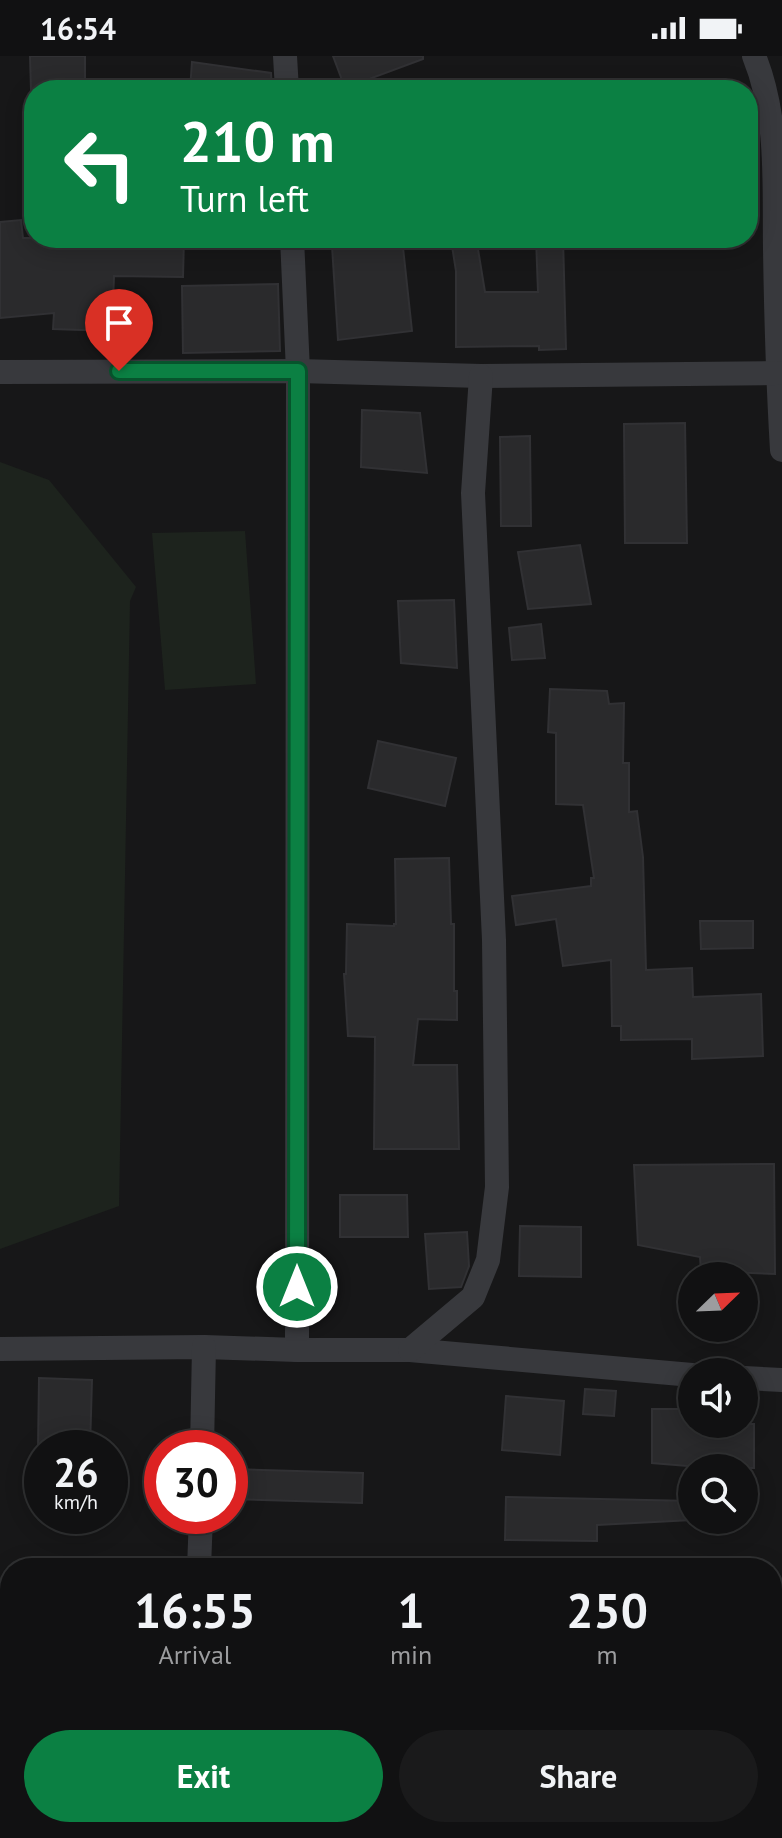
<!DOCTYPE html>
<html lang="en">
<head>
<meta charset="utf-8">
<style>
  :root { --surface:#111112; --page:#1a1a1b; --text:#f1f3f6; --muted:#9c9d9f; --line:#303132; --accent:#0b8043 }
  body { margin:0; font-family:"PT Sans",sans-serif; background:var(--page); color:var(--text); height:100vh; display:flex; flex-direction:column; font-size:30px; white-space:nowrap }
  * { box-sizing:border-box; margin:0 }
  p { font-size:26px; color:var(--muted) }
  .icon { flex:none; width:44px; height:44px; fill:none; stroke:currentColor; stroke-width:2; stroke-linecap:round; stroke-linejoin:round }
  .map { position:relative; flex:1; overflow:hidden }
  .panel { position:absolute; left:0px; top:1502px; width:782px; height:280px; display:flex; flex-direction:column; background:var(--surface); border-radius:32px 32px 0 0; box-shadow:0 4px 20px #0003,0 0 0 2px var(--line) }
  .panel>* { flex:none }
  .top-card { position:absolute; left:24px; top:24px; width:734px; height:168px; border-radius:32px; box-shadow:0 4px 20px #0003,0 0 0 2px var(--line); background:#0b8043; color:#fff; overflow:hidden }
  .needle { width:52px; rotate:67deg }
  .tools { position:absolute; left:678px; top:1206px; display:grid; gap:16px }
  .tools a { display:grid; place-items:center; width:80px; height:80px; border-radius:50%; background:var(--surface); box-shadow:0 4px 20px #0003,0 0 0 2px var(--line); font-size:40px }
  .speed { position:absolute; left:24px; top:1374px; display:flex; gap:16px; font-size:40px; font-weight:700; text-align:center }
  .speed>* { display:grid; place-content:center; width:104px; height:104px; border-radius:50%; background:var(--surface); box-shadow:0 4px 20px #0003,0 0 0 2px var(--line); line-height:1 }
  .speed small { font-size:20px; font-weight:400 }
  .speed .limit { border:12px solid #d22; background:#fff; color:#111 }
  .pin { position:absolute; display:grid; place-items:center; width:68px; height:68px; color:#fff; margin:-82px -34px; border-radius:50% 50% 50% 0; rotate:-45deg; box-shadow:0 0 8px #0007 }
  .pin .icon { rotate:45deg }
  .me { position:absolute; width:88px; margin:-44px; rotate:0deg; stroke-linejoin:round; filter:drop-shadow(0 0 6px #0008) }
  .turn { display:flex; align-items:center; gap:28px; height:168px; padding:0 24px; font-size:36px }
  .turn .icon { width:104px; height:104px; stroke-width:2.5 }
  .turn b { display:block; font-size:56px; line-height:68px }
  .eta { display:flex; justify-content:space-evenly; align-items:center; height:136px; text-align:center }
  .eta b { font-size:48px; font-weight:700; line-height:56px }
  .cta { display:flex; gap:16px; margin-top:auto; padding:16px 24px }
  .cta a { flex:1; height:92px; border-radius:48px; background:var(--accent); color:#fff; font-size:32px; font-weight:700; line-height:92px; text-align:center }
  .cta a+a { background:var(--page); color:var(--text) }
  .status { display:flex; justify-content:space-between; align-items:center; height:56px; padding:0 40px; background:var(--surface); direction:ltr }
  .status svg { height:22px; fill:currentColor }
  .map>svg:first-child { display:block }
</style>
</head>
<body>
<div class="status"><b>16:54</b><svg viewBox="0 0 49 12"><path d="M0 12V9h3v3zM5 12V6h3v6zM10 12V3h3v9zM15 12V0h3v12zM26 1h20v11H26zM47 4h2v5h-2z"/></svg></div>
<div class="map">
<svg width="782" height="1782" viewBox="0 0 782 1782">
  <rect width="100%" height="100%" fill="#171718"/>
  <!-- green -->
  <g fill="#1d231d">
    <polygon points="0,406 49,424 136,531 130,545 119,1150 0,1193"/>
    <polygon points="245,475 256,628 165,634 152,477"/>
  </g>
  <!-- building -->
  <g fill="#2a2a2c" stroke="#313134" stroke-width="2">
    <polygon points="30,0 85,0 85,34 31,34"/>
    <polygon points="333,0 423,0 423,3 345,32"/>
    <polygon points="192,6 271,17 272,34 190,34"/>
    <polygon points="21,164 23,182 184,182 183,221 114,220 112,275 53,273 54,257 0,262 0,166"/>
    <polygon points="381,182 402,182 412,275 338,284 332,190"/>
    <polygon points="536,182 563,182 566,293 539,294 539,290 456,291 456,215 452,190 477,187 485,236 538,236"/>
    <polygon points="278,228 280,295 183,297 182,230"/>
    <polygon points="362,354 420,357 427,417 361,411"/>
    <polygon points="685,367 687,487 625,487 624,368"/>
    <polygon points="530,380 531,470 501,470 500,381"/>
    <polygon points="580,489 591,548 528,553 518,496"/>
    <polygon points="454,544 457,612 401,607 398,545"/>
    <polygon points="541,568 545,602 512,604 509,572"/>
    <polygon points="550,633 607,635 609,648 624,647 623,707 629,707 629,756 637,755 643,801 646,914 692,912 693,941 761,938 763,1000 692,1003 692,983 621,984 621,970 612,970 611,904 563,910 556,863 516,869 512,840 591,830 591,822 594,822 583,749 556,748 556,677 548,676"/>
    <polygon points="378,685 456,702 445,750 368,732"/>
    <polygon points="449,802 451,868 454,868 454,935 457,935 457,964 418,963 413,1009 457,1009 459,1093 374,1093 375,981 348,980 344,918 346,918 347,868 394,870 394,868 396,868 395,803"/>
    <polygon points="700,865 753,865 753,892 701,893"/>
    <polygon points="774,1108 775,1218 701,1215 700,1201 638,1189 634,1109"/>
    <polygon points="340,1139 407,1139 408,1181 340,1181"/>
    <polygon points="520,1170 581,1171 581,1221 519,1220"/>
    <polygon points="467,1176 469,1210 461,1231 429,1233 425,1178"/>
    <polygon points="39,1322 92,1324 90,1392 38,1392"/>
    <polygon points="585,1333 616,1335 614,1360 583,1358"/>
    <polygon points="506,1340 564,1345 560,1399 502,1394"/>
    <polygon points="652,1353 692,1353 692,1368 754,1368 754,1412 712,1412 652,1407"/>
    <polygon points="231,1413 363,1417 362,1447 230,1443"/>
    <polygon points="506,1441 692,1445 692,1464 597,1469 597,1485 505,1484"/>
  </g>
  <g fill="none" stroke-linecap="round" stroke-linejoin="round">
    <!-- minor -->
    <g stroke="#38393d" stroke-width="24">
      <polyline points="285,0 287,34"/>
      <path d="M754,0C779,61 774,128 775,193C776,260 778,327 782,394"/>
      <polyline points="292,182 298,315 297,1294"/>
      <polyline points="0,316 298,315 481,320 777,317"/>
      <polyline points="0,1293 204,1291 297,1294 410,1294 692,1319"/>
      <polyline points="410,1294 473,1241 488,1204 497,1131 494,884 473,437 481,320"/>
      <polyline points="744,1322 782,1324"/>
      <polyline points="202,1392 204,1291"/>
      <polyline points="199,1512 201,1460"/>
      <polyline points="207,1772 208,1782"/>
    </g>
  </g>
  <g fill="none" stroke-linecap="round" stroke-linejoin="round">
    <defs>
      <polyline id="route" points="119,315 298,315 297,1231"/>
    </defs>
    <!-- route casing -->
    <use href="#route" stroke="#07532c" stroke-width="20"/>
    <!-- route -->
    <use href="#route" stroke="#0b8043" stroke-width="14"/>
  </g>
</svg>
<div class="tools">
<a><svg class="needle" viewBox="-14 -14 28 28"><path d="M0-13l5 13h-10z" fill="#e53935"/><path d="M0 13l5-13h-10z" fill="#9c9d9f"/></svg></a>
<a><svg class="icon" aria-label="sound" viewBox="0 0 24 24"><path d="M4 9h4l5-4v14l-5-4H4zM17 9q2 3 0 6"/></svg></a>
<a><svg class="icon" aria-label="search" viewBox="0 0 24 24"><circle cx="10" cy="10" r="6"/><path d="M15 15l6 6"/></svg></a>
</div>
<div class="speed"><div>26<small>km/h</small></div><div class="limit">30</div></div>
<div class="pin" style="left:119px;top:315px;background:#d93025"><svg class="icon" aria-label="arrive" viewBox="0 0 24 24"><path d="M6 21V4h12l-3 4 3 4H6"/></svg></div>
<svg class="me" style="left:297px;top:1231px" viewBox="-20 -20 40 40"><circle r="17" fill="#0b8043" stroke="#fff" stroke-width="3"/><path d="M0-11L8 9 0 5-8 9z" fill="#fff"/></svg>
<div class="top-card">
<div class="turn"><svg class="icon" aria-label="left" viewBox="0 0 24 24"><path d="M17 20v-9H6M10 6l-5 5 5 5"/></svg><div><b>210 m</b>Turn left</div></div>
</div>
<section class="panel">
<div class="eta">
<div><b>16:55</b><p>Arrival</p></div>
<div><b>1</b><p>min</p></div>
<div><b>250</b><p>m</p></div>
</div>
<div class="cta"><a>Exit</a><a>Share</a></div>
</section>
</div>
</body>
</html>
